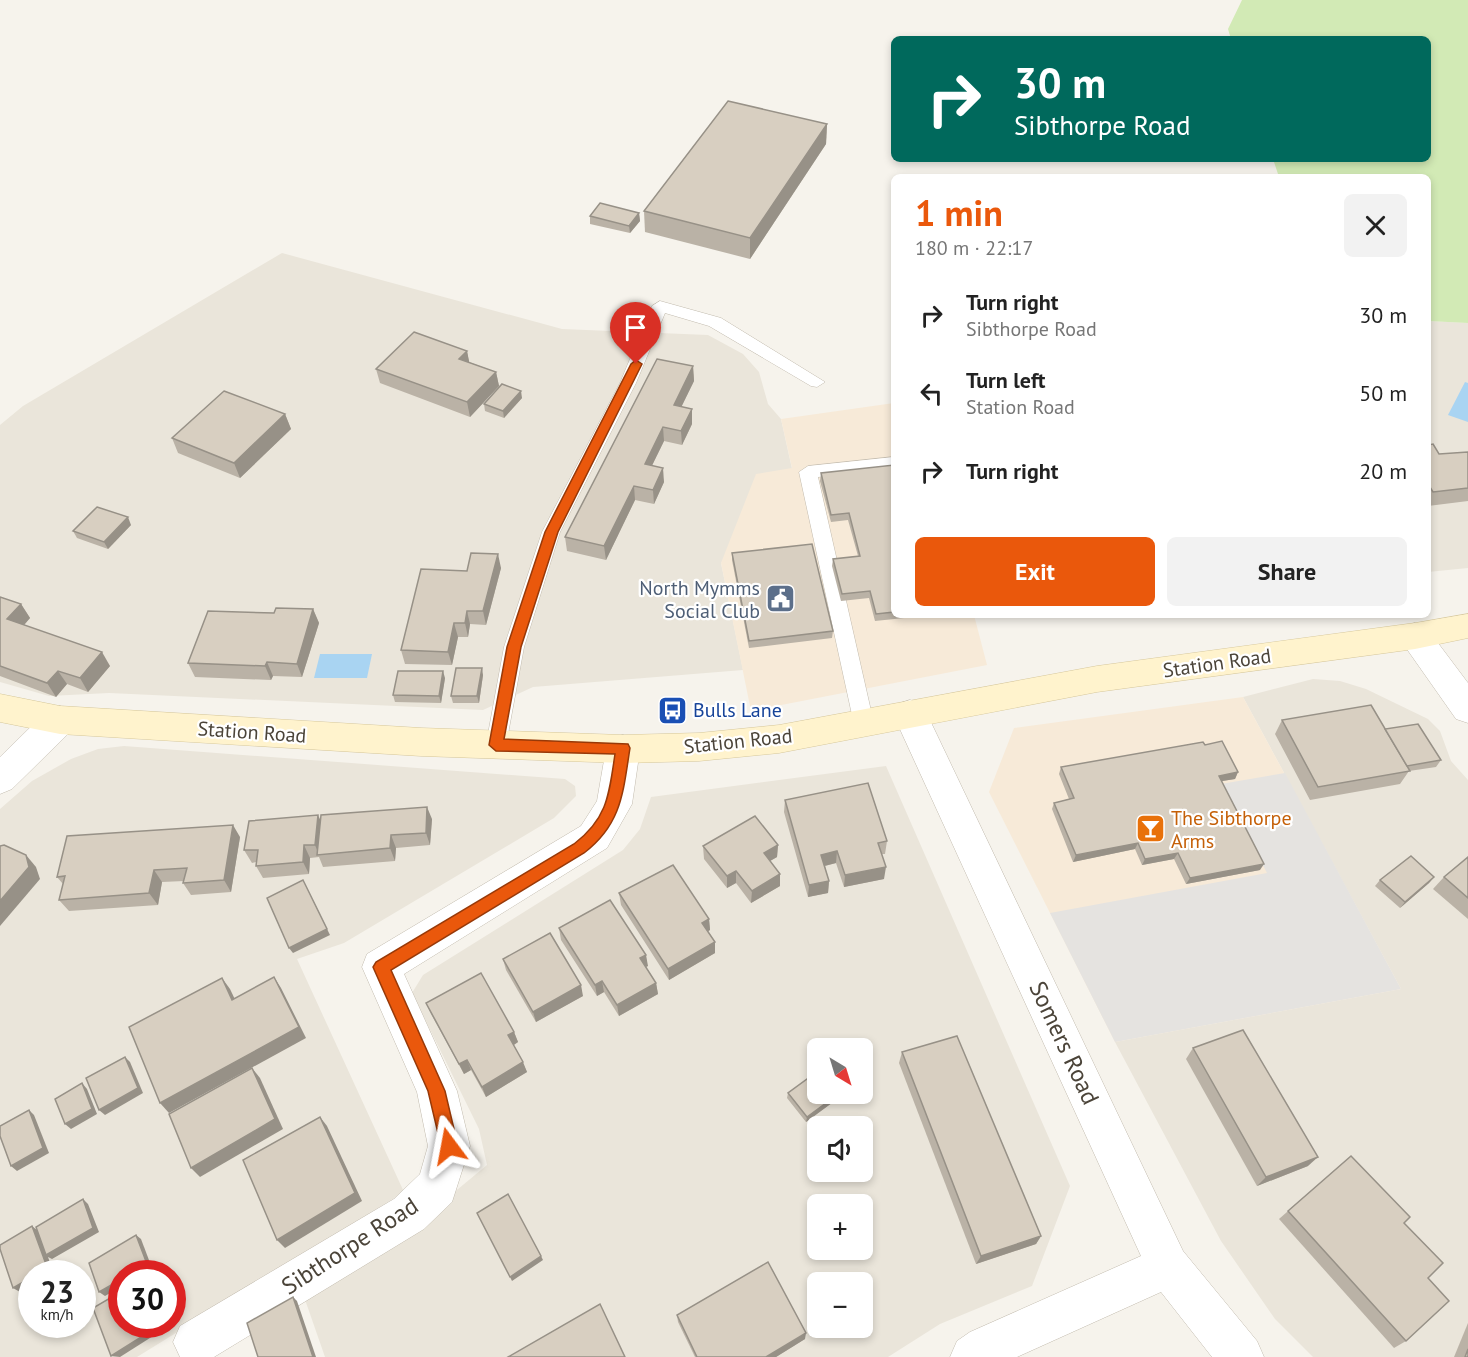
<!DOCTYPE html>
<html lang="en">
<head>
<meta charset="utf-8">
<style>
  :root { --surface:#fff; --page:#f2f2f2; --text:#222; --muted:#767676; --accent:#ea580c }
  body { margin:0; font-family:"PT Sans",sans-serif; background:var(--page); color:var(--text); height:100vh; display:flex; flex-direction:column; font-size:22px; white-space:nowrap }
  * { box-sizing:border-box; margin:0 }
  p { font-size:20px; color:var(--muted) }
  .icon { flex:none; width:33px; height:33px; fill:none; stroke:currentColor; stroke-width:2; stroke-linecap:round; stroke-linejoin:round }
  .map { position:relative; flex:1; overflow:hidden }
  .drawer { position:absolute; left:891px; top:174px; width:540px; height:444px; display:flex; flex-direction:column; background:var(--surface); border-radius:9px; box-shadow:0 3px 9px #0003 }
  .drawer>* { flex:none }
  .top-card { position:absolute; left:891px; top:36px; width:540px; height:126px; border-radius:9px; box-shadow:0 3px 9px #0003; background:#00695c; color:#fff; overflow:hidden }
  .needle { width:39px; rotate:142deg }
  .fabs { position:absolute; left:807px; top:1038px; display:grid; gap:12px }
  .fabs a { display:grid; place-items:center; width:66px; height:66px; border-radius:9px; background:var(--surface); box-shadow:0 3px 9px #0003; font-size:30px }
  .speed { position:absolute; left:18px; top:1260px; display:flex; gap:12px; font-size:30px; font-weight:700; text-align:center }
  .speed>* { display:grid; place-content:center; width:78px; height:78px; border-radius:50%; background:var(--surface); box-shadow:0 3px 9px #0003; line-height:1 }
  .speed small { font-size:15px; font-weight:400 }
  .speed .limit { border:9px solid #d22; background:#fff; color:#111 }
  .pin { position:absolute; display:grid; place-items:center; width:51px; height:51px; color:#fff; margin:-62px -26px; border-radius:50% 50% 50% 0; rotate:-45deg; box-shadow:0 0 6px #0007 }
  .pin .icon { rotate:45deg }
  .me { position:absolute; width:66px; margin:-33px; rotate:347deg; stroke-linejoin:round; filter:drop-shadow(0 0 4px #0008) }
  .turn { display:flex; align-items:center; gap:21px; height:126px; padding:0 24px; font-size:27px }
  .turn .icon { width:78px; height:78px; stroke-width:2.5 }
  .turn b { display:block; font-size:42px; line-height:51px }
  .round { display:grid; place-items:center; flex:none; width:63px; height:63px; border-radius:9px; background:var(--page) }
  .headline { display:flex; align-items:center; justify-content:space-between; height:102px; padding:0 24px }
  h1 { font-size:36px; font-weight:700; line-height:45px; color:var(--accent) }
  .primary-button { display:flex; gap:12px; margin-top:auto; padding:12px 24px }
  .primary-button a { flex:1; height:69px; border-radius:9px; background:var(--accent); color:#fff; font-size:24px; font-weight:700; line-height:69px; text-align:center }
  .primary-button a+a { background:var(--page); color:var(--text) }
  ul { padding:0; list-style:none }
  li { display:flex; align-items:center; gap:18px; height:78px; padding:0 24px }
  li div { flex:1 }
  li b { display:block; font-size:22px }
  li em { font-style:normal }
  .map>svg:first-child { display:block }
</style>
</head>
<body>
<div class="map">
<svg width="1468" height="1357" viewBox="0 0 1468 1357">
  <rect width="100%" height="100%" fill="#f6f3ec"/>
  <!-- residential -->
  <g fill="#eae5da" fill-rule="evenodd">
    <polygon points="282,253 562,329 708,335 743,354 759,372 768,404 781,419 792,469 721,563 743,670 533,687 483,710 109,693 49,696 0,682 0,425 23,406"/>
    <polygon points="1428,321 1468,323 1468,568 1428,572"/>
    <polygon points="1313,679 1340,681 1366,689 1428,719 1440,731 1451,761 1468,780 1468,1357 1313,1357 1275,1319 1221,1241 1115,1042 1401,989 1243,697"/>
    <path d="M124,746L565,779L575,786L576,796L554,818L344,943L297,959L404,1192L137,1357H0V809L32,781L71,759L98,749ZM32,1274H82V1324H32ZM122,1274H172V1324H122Z"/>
    <path d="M886,766L1070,1186L1032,1286L940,1324L888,1357H325L302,1291L440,1204L487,1165L479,1129L412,993L423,975L623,850L640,829L651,797ZM818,1048H862V1094H818ZM818,1126H862V1172H818ZM818,1204H862V1250H818ZM818,1282H862V1328H818Z"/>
  </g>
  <!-- commercial -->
  <g fill="#f7ead8">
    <polygon points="894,403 894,615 974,615 987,665 751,711 721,563 756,474 792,468 781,419"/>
    <polygon points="1243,697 1401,989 1115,1042 989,792 1014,728"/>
  </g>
  <!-- green -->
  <polygon fill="#d2eab5" points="1242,0 1468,0 1468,323 1428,321 1428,177 1279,177 1273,159 1428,159 1428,39 1231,39 1228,29"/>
  <!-- parking -->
  <polygon fill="#e5e3e0" points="1285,773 1401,989 1115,1042 1050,913 1267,873 1221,784"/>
  <!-- water -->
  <g fill="#a9d4f2">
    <polygon points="1465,382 1468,383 1468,422 1448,415"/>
    <polygon points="320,654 372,654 367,678 314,678"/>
  </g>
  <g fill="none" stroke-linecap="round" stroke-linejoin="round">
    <defs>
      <g id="lane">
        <polygon points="660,301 721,318 825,382 817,387 811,386 709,326 665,313 636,383 560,532 524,647 506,745 503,751 496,753 489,751 486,745 504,647 542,532 620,383 652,306"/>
        <polygon points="894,457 894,469 818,477 874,724 871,730 864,732 857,730 854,724 799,472 808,466"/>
      </g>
      <g id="street">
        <polygon points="1415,623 1426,627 1468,683 1468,723 1456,719 1404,645 1399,636 1404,627"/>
        <polygon points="910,700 922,704 927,714 1183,1251 1257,1341 1264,1357 1212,1357 1161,1292 1017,1357 950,1357 957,1341 970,1332 1141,1256 893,714 898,704"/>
        <polygon points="60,706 72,710 77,720 72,730 12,789 0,794 0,757 48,710"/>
        <polygon points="623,735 635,739 640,749 632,804 607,848 404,974 457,1091 470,1146 452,1202 424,1229 214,1357 180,1357 173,1342 180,1326 394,1199 420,1174 428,1146 417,1092 362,967 367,954 581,826 597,801 606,749 611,739"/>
      </g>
      <polygon id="secondary" points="1468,614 1468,638 1415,649 1097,692 779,753 699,761 623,763 421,756 60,734 0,722 0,694 60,706 421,728 623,735 699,733 779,725 1097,666 1415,623"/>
    </defs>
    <!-- lane casing -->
    <use href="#lane" stroke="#c2bbae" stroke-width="1"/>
    <!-- street casing -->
    <use href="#street" stroke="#c2bbae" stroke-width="1"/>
    <!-- secondary casing -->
    <use href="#secondary" stroke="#d6c79b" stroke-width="1"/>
    <!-- lane -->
    <use href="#lane" fill="#fff" fill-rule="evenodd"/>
    <!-- street -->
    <use href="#street" fill="#fff" fill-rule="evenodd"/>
    <!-- secondary -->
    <use href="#secondary" fill="#fff3cd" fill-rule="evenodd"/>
  </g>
  <!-- wall -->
  <g fill="#bab2a6">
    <polygon points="827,124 826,144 750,259 645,232 644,211"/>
    <polygon points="639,213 640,221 630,233 590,224 590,216"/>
    <polygon points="467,351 469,362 496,372 499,386 470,417 380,383 376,369"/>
    <polygon points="693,366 694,381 681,407 692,424 682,445 664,441 652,465 664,482 654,504 635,500 606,560 567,551 565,537"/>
    <polygon points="522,398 504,418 485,411 484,404"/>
    <polygon points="285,414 291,429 240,478 178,453 172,438"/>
    <polygon points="1428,445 1439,454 1468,452 1468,501 1428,506"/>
    <polygon points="894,465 894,615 933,615 875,621 869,598 841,601 832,566 833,559 858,556 848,520 831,522 820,481 821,473"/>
    <polygon points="131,525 108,549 77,538 73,531"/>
    <polygon points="732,553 833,631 832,638 749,648 732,560"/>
    <polygon points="501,568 486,625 470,624 468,637 458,637 452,665 405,664 401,650 467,571"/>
    <polygon points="0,597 21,604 30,618 24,625 110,666 88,692 67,684 56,697 0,676"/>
    <polygon points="313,609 319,623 302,677 273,676 271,680 195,677 188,663 274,613"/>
    <polygon points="483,675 479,703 453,703 451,696"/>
    <polygon points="445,678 441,703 395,702 393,695"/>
    <polygon points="1282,720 1385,729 1441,760 1436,767 1409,771 1400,784 1310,800 1275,734"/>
    <polygon points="1205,745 1238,772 1235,779 1222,781 1260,870 1186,884 1174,859 1142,865 1135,849 1073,862 1052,809 1054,803 1069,799 1059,774 1061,767"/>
    <polygon points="785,800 887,841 885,854 882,854 884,879 844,887 836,863 825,866 829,881 828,893 808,897 784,812"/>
    <polygon points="432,819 430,845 396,848 395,861 323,867 319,857 310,858 309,874 263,878 256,866 256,862 252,863 244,850 321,822"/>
    <polygon points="240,837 231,892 191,895 183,883 184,881 162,882 158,905 69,911 59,900 63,884 57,877"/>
    <polygon points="778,845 777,857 770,861 780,874 780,886 751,903 736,883 727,888 704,859 703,846"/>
    <polygon points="1468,857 1468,919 1433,889 1444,877"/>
    <polygon points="1434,877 1429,883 1400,908 1375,886 1380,880"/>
    <polygon points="619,893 709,919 710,930 708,931 715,942 715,953 669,980 621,905"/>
    <polygon points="559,928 648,966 646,967 656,983 658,994 619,1016 604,992 597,996 561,940"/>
    <polygon points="503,959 583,996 536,1022 506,970"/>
    <polygon points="426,1003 514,1032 518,1042 514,1045 527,1072 486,1097 471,1070 464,1074 431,1014"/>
    <polygon points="1193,1048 1308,1166 1257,1186 1186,1059"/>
    <polygon points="902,1052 1041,1236 1036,1244 976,1264 899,1063"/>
    <polygon points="788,1093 818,1094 844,1094 806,1122 787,1098"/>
    <polygon points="1351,1156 1404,1223 1428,1278 1406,1341 1394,1348 1279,1219"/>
    <polygon points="677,1315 805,1339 776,1357 695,1357 678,1322"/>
    <polygon points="1468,1323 1468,1357 1454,1357"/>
  </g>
  <!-- shaded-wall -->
  <g fill="#979187">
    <polygon points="827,124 826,144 750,259 750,238"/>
    <polygon points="639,213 640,221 630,233 629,226"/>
    <polygon points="467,351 470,366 459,359"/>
    <polygon points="693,366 694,381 675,420 674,405"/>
    <polygon points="496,372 499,386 470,417 467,402"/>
    <polygon points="521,391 522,398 504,418 503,411"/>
    <polygon points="692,409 692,424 682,445 681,431"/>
    <polygon points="285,414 291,429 240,478 234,463"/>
    <polygon points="663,427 664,441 646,478 645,464"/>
    <polygon points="663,468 664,482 654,504 653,490"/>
    <polygon points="634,486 635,500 606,560 604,546"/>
    <polygon points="128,517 131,525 108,549 104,542"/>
    <polygon points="498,554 501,568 486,625 483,611"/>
    <polygon points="21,604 30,618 17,633 7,619"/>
    <polygon points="313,609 319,623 302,677 297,664"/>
    <polygon points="467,611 470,624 468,637 465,623"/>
    <polygon points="454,623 458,637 452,665 448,652"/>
    <polygon points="102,652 110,666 88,692 80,678"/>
    <polygon points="267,662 273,676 271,680 265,666"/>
    <polygon points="482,668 483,675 479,703 477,696"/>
    <polygon points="58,671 67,684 56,697 47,683"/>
    <polygon points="443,671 445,678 441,703 439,696"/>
    <polygon points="1238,772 1235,779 1216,782 1219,776"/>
    <polygon points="427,807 432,819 430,845 426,833"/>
    <polygon points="318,815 324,828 319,855 315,845"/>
    <polygon points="233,825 240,837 231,892 224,880"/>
    <polygon points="391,835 396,848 395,861 390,848"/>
    <polygon points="1138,843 1135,849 1073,862 1076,855"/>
    <polygon points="304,845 310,858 309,874 303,862"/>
    <polygon points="778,845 777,857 763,865 764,853"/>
    <polygon points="837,851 836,863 820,867 821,855"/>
    <polygon points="1178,853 1174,859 1142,865 1145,859"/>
    <polygon points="26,855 36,867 40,879 0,926 0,901"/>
    <polygon points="1264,864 1260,870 1186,884 1190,878"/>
    <polygon points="886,867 884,879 844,887 845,875"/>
    <polygon points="154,870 162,882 158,905 149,893"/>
    <polygon points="736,871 736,883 727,888 727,876"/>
    <polygon points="780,874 780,886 751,903 752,891"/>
    <polygon points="1434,877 1429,883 1400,908 1405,902"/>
    <polygon points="303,880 330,935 293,953 289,948"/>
    <polygon points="829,881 828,893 808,897 809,885"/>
    <polygon points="709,919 710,930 702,935 702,923"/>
    <polygon points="715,942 715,953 669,980 668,969"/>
    <polygon points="646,955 648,966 641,969 640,958"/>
    <polygon points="274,977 281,988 306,1038 169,1113 160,1103"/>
    <polygon points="222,978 230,989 240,1010 232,1000"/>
    <polygon points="602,981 604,992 597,996 595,985"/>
    <polygon points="656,983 658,994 619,1016 617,1005"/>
    <polygon points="581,985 583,996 536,1022 533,1012"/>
    <polygon points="514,1032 518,1042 512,1046 508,1035"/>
    <polygon points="125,1057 130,1062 143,1093 105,1115 99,1110"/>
    <polygon points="467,1060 471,1070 464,1074 459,1064"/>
    <polygon points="523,1062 527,1072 486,1097 482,1087"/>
    <polygon points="252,1068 260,1078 283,1129 200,1177 191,1168"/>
    <polygon points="82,1083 87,1089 97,1114 71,1129 65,1124"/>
    <polygon points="838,1094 844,1094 806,1122 807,1117"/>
    <polygon points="29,1110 34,1115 49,1153 17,1171 11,1166"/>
    <polygon points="320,1117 327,1126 362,1201 285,1248 277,1240"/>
    <polygon points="1318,1157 1308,1166 1257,1186 1266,1177"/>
    <polygon points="83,1199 88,1204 99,1232 52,1259 48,1257 53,1271 50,1274 37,1274 32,1226 38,1231"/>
    <polygon points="136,1235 141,1239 152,1268 143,1274 131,1274"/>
    <polygon points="1041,1236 1036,1244 976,1264 981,1256"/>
    <polygon points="541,1256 543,1260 512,1281 510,1277"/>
    <polygon points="32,1277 32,1284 20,1292 13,1288"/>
    <polygon points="122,1279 122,1286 105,1296 99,1292"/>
    <polygon points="293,1297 297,1301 316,1357 313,1357"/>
    <polygon points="162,1324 172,1324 120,1357 111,1356"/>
    <polygon points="806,1333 805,1339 776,1357 766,1357"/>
  </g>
  <!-- building -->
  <g fill="#d8cfc1" stroke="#979187" stroke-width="1.5">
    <polygon points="728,101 827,124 750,238 644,211"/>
    <polygon points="600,203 639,213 629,226 590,216"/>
    <polygon points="414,332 467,351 459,359 496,372 467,402 376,369"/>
    <polygon points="657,359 693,366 674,405 692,409 681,431 663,427 645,464 663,468 653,490 634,486 604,546 565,537"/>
    <polygon points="502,384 521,391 503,411 484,404"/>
    <polygon points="224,391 285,414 234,463 172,438"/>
    <polygon points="1433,444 1439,454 1468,452 1468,488 1433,492 1428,484 1428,445"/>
    <polygon points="894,465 894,612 876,614 870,591 842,594 833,559 860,556 849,513 831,515 821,473"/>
    <polygon points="97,507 128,517 104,542 73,531"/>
    <polygon points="812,544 833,631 749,641 732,553"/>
    <polygon points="471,553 498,554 483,611 467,611 465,623 454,623 448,652 401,650 421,569 467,571"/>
    <polygon points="0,597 21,604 7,619 102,652 80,678 58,671 47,683 0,666"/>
    <polygon points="276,608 313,609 297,664 267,662 265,666 188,663 208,611 274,613"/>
    <polygon points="456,668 482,668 477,696 451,696"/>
    <polygon points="398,671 443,671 439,696 393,695"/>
    <polygon points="1371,705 1410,771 1318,787 1282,720"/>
    <polygon points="1418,724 1441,760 1407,766 1385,729"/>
    <polygon points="1222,741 1238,772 1219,776 1264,864 1190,878 1178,853 1145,859 1138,843 1076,855 1054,803 1074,798 1061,767 1203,742 1205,745"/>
    <polygon points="868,783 887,841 878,843 886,867 845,875 837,851 821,855 829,881 809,885 785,800"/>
    <polygon points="427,807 426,833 391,835 390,848 317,855 321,815"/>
    <polygon points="318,815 315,845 304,845 303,862 256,866 258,850 244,850 249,821"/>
    <polygon points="755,816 778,845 764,853 780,874 752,891 736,871 727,876 703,846"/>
    <polygon points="233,825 224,880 183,883 187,868 154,870 149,893 59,900 65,876 57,877 67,836"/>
    <polygon points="4,845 26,855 29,867 0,901 0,846"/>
    <polygon points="1411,856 1434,877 1405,902 1380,880"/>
    <polygon points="1468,857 1468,898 1444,877"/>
    <polygon points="673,865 709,919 702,923 715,942 668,969 619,893"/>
    <polygon points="303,880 327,929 289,948 267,898"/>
    <polygon points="610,900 646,955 640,958 656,983 617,1005 602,981 595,985 559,928"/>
    <polygon points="550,933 581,985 533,1012 503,959"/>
    <polygon points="481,973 514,1032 508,1035 523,1062 482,1087 467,1060 459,1064 426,1003"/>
    <polygon points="274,977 299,1027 160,1103 129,1027 222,978 232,1000"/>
    <polygon points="1243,1030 1318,1157 1266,1177 1193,1048"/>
    <polygon points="957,1036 1041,1236 981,1256 902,1052"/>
    <polygon points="125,1057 138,1088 99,1110 86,1078"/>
    <polygon points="252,1068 275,1119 191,1168 169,1114"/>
    <polygon points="818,1071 818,1094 838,1094 807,1117 788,1093"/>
    <polygon points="82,1083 92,1109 65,1124 55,1099"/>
    <polygon points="29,1110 43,1148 11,1166 0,1136 0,1126"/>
    <polygon points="320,1117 355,1193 277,1240 243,1160"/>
    <polygon points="1351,1156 1410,1217 1404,1223 1443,1263 1428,1278 1449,1301 1406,1341 1288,1211"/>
    <polygon points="508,1194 541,1256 510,1277 477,1213"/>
    <polygon points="83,1199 93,1228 46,1255 36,1227"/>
    <polygon points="32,1226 47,1267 37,1274 32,1274 32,1277 13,1288 0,1249 0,1245"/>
    <polygon points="136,1235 147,1264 131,1274 122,1274 122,1279 99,1292 89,1263"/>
    <polygon points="768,1262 806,1333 766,1357 697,1357 677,1315"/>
    <polygon points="122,1291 122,1324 162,1324 111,1356 93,1308"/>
    <polygon points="293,1297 313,1357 258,1357 247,1323"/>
    <polygon points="600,1304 625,1357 508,1357"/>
    <polygon points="1468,1349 1468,1357 1465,1357"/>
  </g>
  <!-- route -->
  <path fill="#ea580c" stroke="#983908" stroke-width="1.5" d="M636,360L642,364L558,532L521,647L504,739L628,744L630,748C623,792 622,824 584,853L391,970L445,1091L458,1146L455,1152L449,1154L443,1152L441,1146L428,1091L373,967L376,962L574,844C608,818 609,794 615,754L496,751L489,745L507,647L545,532L631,364Z"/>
  <!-- icons -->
  <defs>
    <symbol id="civic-square" viewBox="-11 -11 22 22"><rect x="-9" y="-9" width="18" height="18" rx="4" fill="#5c6f8a" stroke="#fff"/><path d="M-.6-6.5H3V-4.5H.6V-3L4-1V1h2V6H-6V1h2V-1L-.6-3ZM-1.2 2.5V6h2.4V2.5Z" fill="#fff"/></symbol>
    <symbol id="bus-square" viewBox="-11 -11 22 22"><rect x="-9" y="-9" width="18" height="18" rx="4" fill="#1a4fb4" stroke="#fff"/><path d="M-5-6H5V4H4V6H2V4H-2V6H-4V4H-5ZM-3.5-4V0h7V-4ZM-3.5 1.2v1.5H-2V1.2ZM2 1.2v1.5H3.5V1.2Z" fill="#fff"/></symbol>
    <symbol id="bar-square" viewBox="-11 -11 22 22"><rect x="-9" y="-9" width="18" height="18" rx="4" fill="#e8710a" stroke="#fff"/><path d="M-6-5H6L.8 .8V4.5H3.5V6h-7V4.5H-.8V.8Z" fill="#fff"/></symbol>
  </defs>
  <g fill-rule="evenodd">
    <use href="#civic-square" x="764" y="582" width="33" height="33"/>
    <use href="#bus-square" x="656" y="694" width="33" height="33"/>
    <use href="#bar-square" x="1134" y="812" width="33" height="33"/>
  </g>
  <g text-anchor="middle" stroke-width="4.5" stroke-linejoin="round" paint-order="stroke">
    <!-- service labels -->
    <g font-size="20" fill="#4e5e75" stroke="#fff" text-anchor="end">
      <text x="760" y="595">North Mymms<tspan x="760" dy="23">Social Club</tspan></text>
    </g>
    <!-- street labels -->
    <g font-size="20" fill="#4b4439" stroke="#fff">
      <text transform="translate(1217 663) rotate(-8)" y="7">Station Road</text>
      <text transform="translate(252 732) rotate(4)" y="7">Station Road</text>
      <text transform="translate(738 741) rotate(-6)" y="7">Station Road</text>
    </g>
    <!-- transit labels -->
    <g font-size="20" fill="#164399" stroke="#fff" text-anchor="start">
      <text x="693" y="717">Bulls Lane</text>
    </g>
    <!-- food labels -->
    <g font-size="20" fill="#c56008" stroke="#fff" text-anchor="start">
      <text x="1171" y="825">The Sibthorpe<tspan x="1171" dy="23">Arms</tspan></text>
    </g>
    <!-- near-street labels -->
    <g font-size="24" fill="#4b4439" stroke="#fff">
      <text transform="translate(1064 1043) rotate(65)" y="8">Somers Road</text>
      <text transform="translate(350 1246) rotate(-33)" y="8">Sibthorpe Road</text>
    </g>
  </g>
</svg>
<div class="fabs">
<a><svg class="needle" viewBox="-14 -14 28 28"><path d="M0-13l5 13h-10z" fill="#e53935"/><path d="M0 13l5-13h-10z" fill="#767676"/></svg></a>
<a><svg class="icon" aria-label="sound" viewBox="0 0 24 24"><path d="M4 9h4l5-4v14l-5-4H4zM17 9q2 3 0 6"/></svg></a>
<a>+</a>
<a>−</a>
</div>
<div class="speed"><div>23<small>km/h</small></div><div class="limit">30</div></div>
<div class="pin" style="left:636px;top:364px;background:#d93025"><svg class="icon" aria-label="arrive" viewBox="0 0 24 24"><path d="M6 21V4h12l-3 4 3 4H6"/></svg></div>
<svg class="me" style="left:449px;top:1146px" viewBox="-20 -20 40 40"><path d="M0-17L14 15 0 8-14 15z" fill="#ea580c" stroke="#fff" stroke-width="4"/></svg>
<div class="top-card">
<div class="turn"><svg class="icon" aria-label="right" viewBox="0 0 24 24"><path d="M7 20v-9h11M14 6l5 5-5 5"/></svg><div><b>30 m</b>Sibthorpe Road</div></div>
</div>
<section class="drawer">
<div class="headline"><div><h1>1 min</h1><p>180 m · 22:17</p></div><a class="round"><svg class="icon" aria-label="close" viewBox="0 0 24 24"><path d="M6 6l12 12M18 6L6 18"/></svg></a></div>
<ul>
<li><svg class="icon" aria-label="right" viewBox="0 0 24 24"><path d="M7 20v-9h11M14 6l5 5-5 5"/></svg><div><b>Turn right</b><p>Sibthorpe Road</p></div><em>30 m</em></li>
<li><svg class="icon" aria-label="left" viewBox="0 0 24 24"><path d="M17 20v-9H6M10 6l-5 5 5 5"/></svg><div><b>Turn left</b><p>Station Road</p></div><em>50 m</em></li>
<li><svg class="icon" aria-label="right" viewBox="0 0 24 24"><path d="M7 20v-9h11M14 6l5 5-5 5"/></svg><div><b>Turn right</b></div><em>20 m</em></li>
</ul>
<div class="primary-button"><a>Exit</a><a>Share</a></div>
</section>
</div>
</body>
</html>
